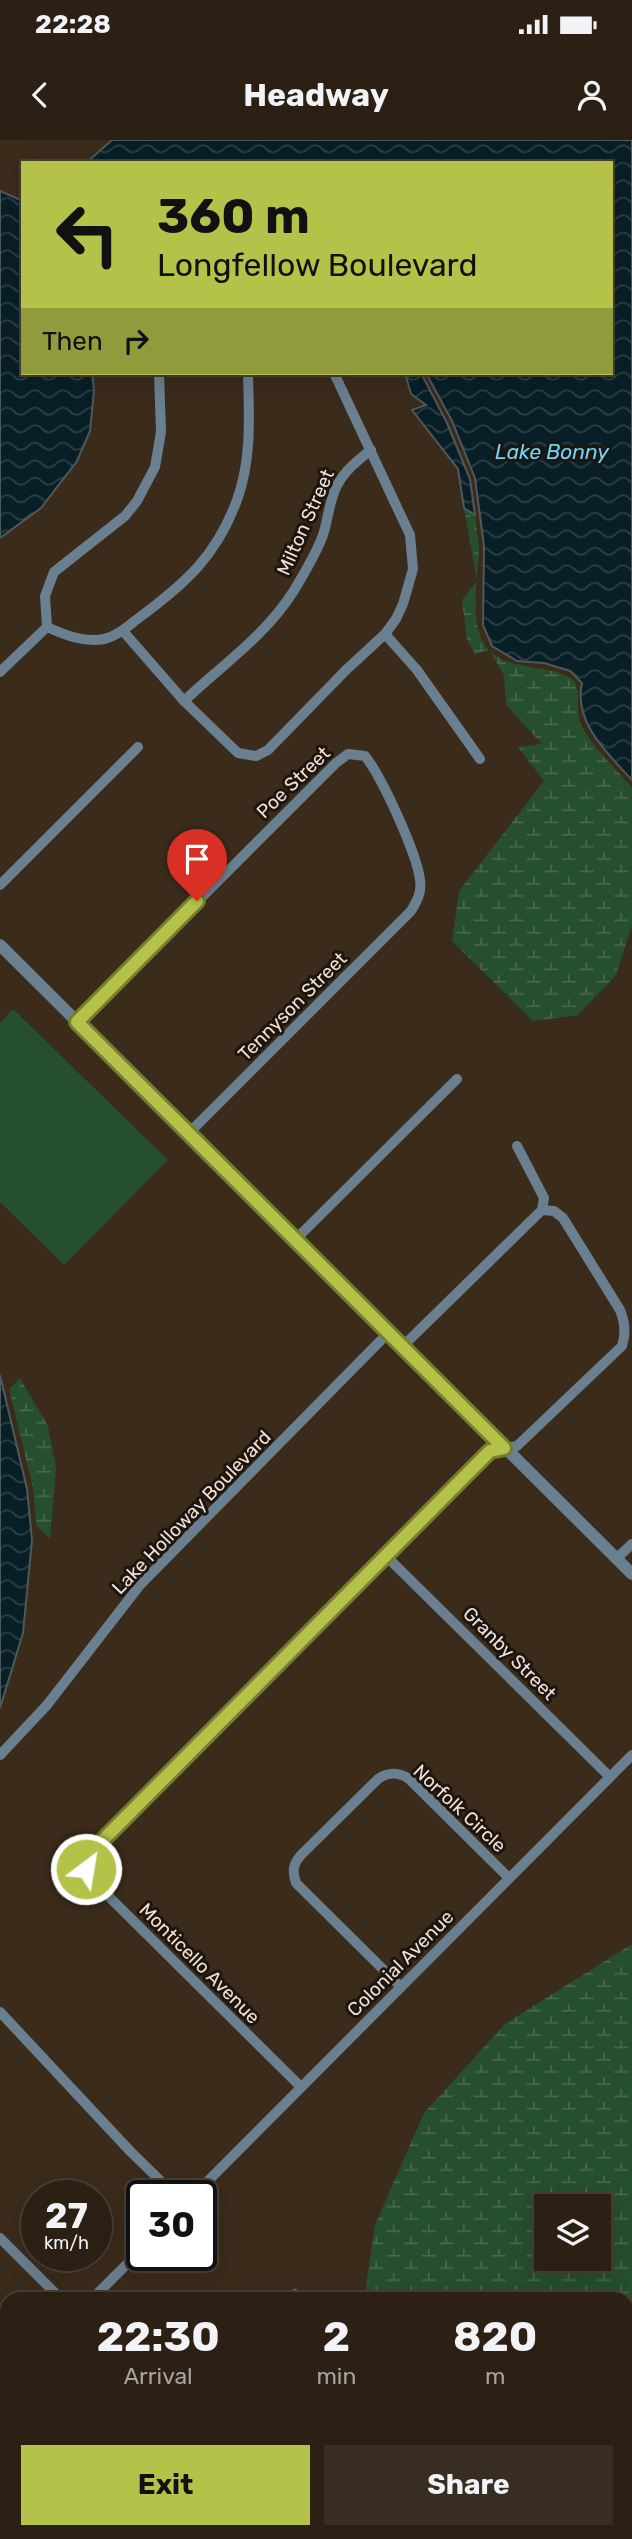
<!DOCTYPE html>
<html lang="en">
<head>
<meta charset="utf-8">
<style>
  :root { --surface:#2c2014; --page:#382d22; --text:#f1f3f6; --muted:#a6a3a0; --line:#483e34; --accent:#b5c24a }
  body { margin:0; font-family:Rubik,sans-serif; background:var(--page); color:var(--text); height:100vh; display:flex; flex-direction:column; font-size:26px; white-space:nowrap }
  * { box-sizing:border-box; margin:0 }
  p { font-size:23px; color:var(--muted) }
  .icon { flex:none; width:38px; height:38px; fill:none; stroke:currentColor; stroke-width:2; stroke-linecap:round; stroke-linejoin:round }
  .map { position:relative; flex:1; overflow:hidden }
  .details { position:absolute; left:0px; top:2152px; width:634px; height:247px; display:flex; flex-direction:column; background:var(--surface); border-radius:21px 21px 0 0; box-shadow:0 7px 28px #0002,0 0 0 2px var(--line) }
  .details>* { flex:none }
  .hud { position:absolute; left:21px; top:21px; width:592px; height:214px; border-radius:0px; box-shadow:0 7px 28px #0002,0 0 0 2px var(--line); background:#b5c24a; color:#111; overflow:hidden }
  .fabs { position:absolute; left:534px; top:2054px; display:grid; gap:14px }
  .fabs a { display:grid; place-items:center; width:77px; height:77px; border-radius:0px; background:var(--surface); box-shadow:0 7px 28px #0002,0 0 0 2px var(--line); font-size:35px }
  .speed { position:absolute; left:21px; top:2040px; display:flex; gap:14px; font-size:35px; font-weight:700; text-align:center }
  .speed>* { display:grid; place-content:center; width:91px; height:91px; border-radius:50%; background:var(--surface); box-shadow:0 7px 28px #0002,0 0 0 2px var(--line); line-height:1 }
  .speed small { font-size:18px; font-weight:400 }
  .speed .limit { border:4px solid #111; border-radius:10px; background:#fff; color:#111 }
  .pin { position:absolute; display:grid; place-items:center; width:60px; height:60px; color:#fff; margin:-72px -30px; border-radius:50% 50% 50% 0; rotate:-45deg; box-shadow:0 0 7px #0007 }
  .pin .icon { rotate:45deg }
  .me { position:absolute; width:77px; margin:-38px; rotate:31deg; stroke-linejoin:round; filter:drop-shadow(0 0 5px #0008) }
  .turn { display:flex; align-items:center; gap:24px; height:147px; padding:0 21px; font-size:32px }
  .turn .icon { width:91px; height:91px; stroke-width:2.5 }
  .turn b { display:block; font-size:49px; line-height:60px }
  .then { display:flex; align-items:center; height:66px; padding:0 21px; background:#0003; gap:14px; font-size:26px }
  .eta { display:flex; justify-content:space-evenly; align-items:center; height:119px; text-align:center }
  .eta b { font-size:42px; font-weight:700; line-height:49px }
  .button { display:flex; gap:14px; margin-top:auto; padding:14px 21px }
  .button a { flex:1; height:80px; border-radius:0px; background:var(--accent); color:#111; font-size:28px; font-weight:700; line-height:80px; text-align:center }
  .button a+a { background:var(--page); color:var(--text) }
  .status { display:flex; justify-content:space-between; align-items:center; height:49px; padding:0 35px; background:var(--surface); direction:ltr }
  .status svg { height:19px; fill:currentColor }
  header { display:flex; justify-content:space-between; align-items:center; height:91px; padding:0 21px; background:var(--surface); font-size:32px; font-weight:700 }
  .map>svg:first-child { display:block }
</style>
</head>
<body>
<div class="status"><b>22:28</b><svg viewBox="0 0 49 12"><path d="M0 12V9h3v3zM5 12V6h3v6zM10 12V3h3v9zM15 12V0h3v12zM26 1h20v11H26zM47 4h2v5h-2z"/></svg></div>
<header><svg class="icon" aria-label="back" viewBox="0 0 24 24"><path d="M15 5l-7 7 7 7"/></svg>Headway<svg class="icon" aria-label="person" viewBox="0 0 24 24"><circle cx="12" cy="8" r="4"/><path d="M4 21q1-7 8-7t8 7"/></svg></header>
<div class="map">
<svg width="632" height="2399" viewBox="0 0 632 2399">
  <defs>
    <pattern id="wetland-marsh" width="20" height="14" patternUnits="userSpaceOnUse" patternTransform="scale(1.75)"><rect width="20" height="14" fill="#264f2e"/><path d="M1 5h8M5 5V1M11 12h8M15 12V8" fill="none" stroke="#46684c"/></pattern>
    <pattern id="water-waves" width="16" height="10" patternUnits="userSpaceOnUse" patternTransform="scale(1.75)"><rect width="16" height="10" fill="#091f27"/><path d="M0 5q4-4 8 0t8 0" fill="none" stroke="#2d3f46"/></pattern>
  </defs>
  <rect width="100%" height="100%" fill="#3b2b1b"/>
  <!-- wetland -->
  <g fill="url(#wetland-marsh)" fill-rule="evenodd">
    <path d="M464,368L475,375C476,386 478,397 479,407C479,438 467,481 487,508C506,533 566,524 575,543C581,554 575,572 581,585C593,608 615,628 632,647V785L616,835L578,875L533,881L452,801L459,751L544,641L518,607L542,604L506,565L504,535L489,510L475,514L467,499L462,460L477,441Z"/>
    <polygon points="20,1238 48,1286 56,1328 50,1399 36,1385 33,1348 9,1249"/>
    <path d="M632,1804V2399H435L429,2392H626V2160L364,2159L375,2085L424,1973L505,1884ZM546,2067H598V2119H546Z"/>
  </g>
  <!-- pitch -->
  <polygon fill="#264f2e" points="13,869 168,1020 64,1125 0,1062 0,883"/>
  <!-- water -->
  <g fill="url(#water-waves)" stroke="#4d5a5c" stroke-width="2">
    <path d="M112,0H632V640C608,614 573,582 582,543L570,531L544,523L517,521L492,506L483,485L484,406L475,338L452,281L426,233H611V23H86Z"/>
    <polygon points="0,51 23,61 23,233 92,233 94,250 90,291 77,321 41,368 0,398"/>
    <polygon points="405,233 421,233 447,283 470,339 475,375 464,368 458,329 412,270 426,265 411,254"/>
    <polygon points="0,1235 27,1349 32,1400 23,1493 0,1568"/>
  </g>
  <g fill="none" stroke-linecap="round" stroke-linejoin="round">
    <!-- minor -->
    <g stroke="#6a7f90" stroke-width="10">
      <path d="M47,487C65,495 84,503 104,499C118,496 129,485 140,477C186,443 217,415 237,360C252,319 249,275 248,233"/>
      <polyline points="123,491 184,561 238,613 256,616 268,610 346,530 385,494 396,479 403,464 413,429 410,395 334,233"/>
      <polyline points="385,494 417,530 480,619"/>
      <polyline points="0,532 47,487 45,456 54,432 125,376 137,361 155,327 161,292 159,233"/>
      <path d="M184,561C222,525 265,496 293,452C304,434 316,414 323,395C327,383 328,371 332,359C337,337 354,323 371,310"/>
      <polyline points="0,745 138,607"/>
      <path d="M77,882L336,623L348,614L365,616C382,637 417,714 420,740C422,752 417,761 411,771L189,993"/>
      <polyline points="517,1006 544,1058 542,1070"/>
      <polyline points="295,1100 457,939"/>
      <polyline points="403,1206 542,1070"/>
      <polyline points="385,1415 610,1637"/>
      <polyline points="616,1419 632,1404"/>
      <polyline points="0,1615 47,1565 140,1445 389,1192"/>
      <path d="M401,1847L296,1743C292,1731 293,1724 301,1715L378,1639C388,1632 397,1632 408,1638L509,1738"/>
      <polyline points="0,1872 131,2012 176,2056"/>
      <path d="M301,1947L90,1738C86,1729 85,1724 89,1714L490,1311L517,1306L622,1206C626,1194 625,1182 620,1170L563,1078L554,1071L542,1070"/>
      <polyline points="193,2056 632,1615"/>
      <polyline points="0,2098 62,2160"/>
      <polyline points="91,2160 142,2109"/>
      <polyline points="289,2160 295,2154"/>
      <polyline points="0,2250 7,2243"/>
      <polyline points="0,2315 7,2322"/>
      <polyline points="79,2392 86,2399"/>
      <polyline points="208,2392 214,2399"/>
    </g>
    <!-- tertiary -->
    <polyline stroke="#6a7f90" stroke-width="12" points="0,805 632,1434"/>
  </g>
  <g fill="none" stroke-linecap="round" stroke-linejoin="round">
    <defs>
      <polyline id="route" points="86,1729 89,1714 490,1311 504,1308 77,882 197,761"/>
    </defs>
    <!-- route casing -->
    <use href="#route" stroke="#767e30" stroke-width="18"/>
    <!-- route -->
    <use href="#route" stroke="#b5c24a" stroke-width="12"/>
  </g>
  <g text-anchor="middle" stroke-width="6" stroke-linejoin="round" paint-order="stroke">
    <!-- street labels -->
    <g font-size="19" fill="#ede2d9" stroke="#1d150e">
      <text transform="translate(305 382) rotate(-66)" y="7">Milton Street</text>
      <text transform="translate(293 642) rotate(-44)" y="7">Poe Street</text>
      <text transform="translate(292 866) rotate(-45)" y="7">Tennyson Street</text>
      <text transform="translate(191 1372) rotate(-46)" y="7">Lake Holloway Boulevard</text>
      <text transform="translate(510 1513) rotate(45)" y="7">Granby Street</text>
      <text transform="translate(460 1668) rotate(43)" y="7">Norfolk Circle</text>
      <text transform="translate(200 1823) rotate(45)" y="7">Monticello Avenue</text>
      <text transform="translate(400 1823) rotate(-45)" y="7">Colonial Avenue</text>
    </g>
    <!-- water labels -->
    <g font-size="21" font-style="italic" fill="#6ed6fa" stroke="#1d150e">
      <text x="552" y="319">Lake Bonny</text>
    </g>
  </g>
</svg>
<div class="fabs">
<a><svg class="icon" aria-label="layers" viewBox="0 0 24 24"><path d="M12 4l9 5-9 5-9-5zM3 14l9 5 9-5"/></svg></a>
</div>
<div class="speed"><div>27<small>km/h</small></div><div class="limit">30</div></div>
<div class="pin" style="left:197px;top:761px;background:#d93025"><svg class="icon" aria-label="arrive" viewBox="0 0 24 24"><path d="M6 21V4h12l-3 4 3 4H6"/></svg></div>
<svg class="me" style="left:86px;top:1729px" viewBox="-20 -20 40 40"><circle r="17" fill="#b5c24a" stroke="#fff" stroke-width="3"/><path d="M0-11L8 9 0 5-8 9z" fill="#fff"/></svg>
<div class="hud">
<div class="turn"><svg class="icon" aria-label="left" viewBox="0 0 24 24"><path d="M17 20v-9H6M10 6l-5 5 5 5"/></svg><div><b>360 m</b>Longfellow Boulevard</div></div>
<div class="then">Then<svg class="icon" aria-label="right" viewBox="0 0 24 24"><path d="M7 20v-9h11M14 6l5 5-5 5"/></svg></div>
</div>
<section class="details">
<div class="eta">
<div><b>22:30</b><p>Arrival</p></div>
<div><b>2</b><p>min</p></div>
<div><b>820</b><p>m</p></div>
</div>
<div class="button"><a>Exit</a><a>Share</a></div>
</section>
</div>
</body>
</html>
